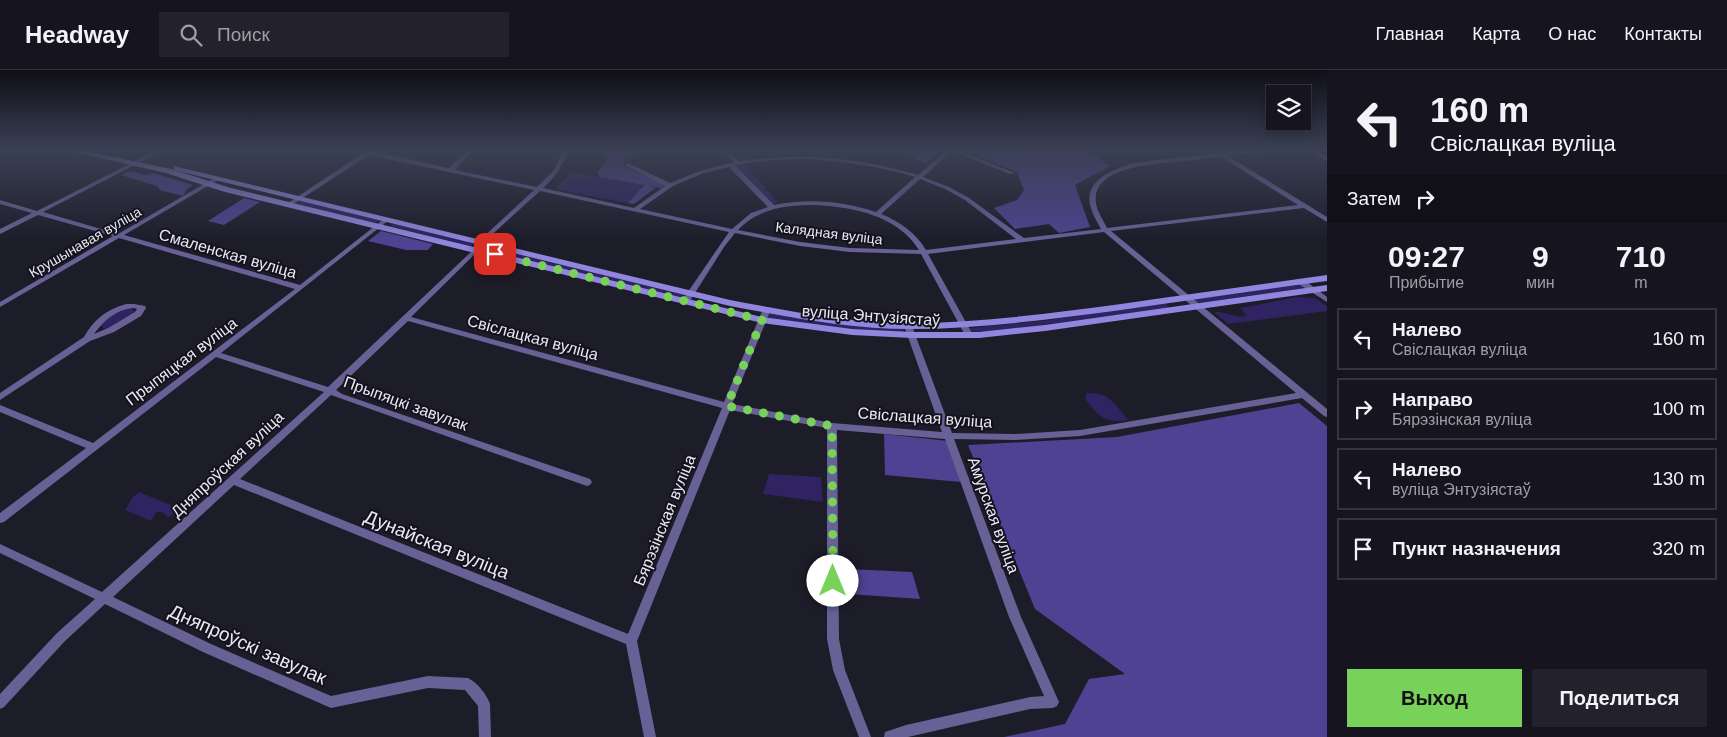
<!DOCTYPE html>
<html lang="ru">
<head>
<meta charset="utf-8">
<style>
  :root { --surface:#16151f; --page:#23222c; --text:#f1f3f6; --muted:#9e9fa4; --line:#35343d; --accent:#78d158 }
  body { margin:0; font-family:Helvetica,sans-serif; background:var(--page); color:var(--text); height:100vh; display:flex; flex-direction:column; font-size:19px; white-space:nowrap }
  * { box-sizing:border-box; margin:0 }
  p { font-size:16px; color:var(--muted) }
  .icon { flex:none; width:28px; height:28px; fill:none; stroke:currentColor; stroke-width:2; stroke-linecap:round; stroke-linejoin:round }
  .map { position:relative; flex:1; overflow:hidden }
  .panel { display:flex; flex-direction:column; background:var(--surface); width:400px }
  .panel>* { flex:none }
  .top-card { background:#16151f; color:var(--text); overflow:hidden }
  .fabs { position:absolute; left:1266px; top:15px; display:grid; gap:10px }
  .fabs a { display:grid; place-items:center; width:45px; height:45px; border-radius:0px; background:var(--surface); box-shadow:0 2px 12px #0003,0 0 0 1px var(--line); font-size:25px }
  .pin { position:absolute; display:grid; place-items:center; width:42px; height:42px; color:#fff; margin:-21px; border-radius:10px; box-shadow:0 2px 8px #0006 }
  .me { position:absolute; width:55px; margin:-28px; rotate:0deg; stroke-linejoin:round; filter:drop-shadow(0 0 4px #0008) }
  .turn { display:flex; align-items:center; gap:18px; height:105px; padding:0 20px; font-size:22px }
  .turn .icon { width:65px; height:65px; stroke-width:2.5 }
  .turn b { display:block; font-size:35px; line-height:42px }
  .then { display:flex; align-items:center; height:48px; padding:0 20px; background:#0003; gap:10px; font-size:19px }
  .eta { display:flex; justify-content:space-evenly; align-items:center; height:85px; text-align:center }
  .eta b { font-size:30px; font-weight:700; line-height:35px }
  .cta { display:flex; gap:10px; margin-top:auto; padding:10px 20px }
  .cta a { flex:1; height:58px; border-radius:0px; background:var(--accent); color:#111; font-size:20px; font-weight:700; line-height:58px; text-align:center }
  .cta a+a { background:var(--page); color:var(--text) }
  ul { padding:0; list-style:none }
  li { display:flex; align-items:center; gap:15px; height:62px; margin:0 10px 8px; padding:0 10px; border:2px solid var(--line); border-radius:0px }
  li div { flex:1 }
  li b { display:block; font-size:19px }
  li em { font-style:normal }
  header { display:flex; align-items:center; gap:30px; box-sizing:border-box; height:70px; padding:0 25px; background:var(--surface); border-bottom:1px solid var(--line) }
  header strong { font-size:24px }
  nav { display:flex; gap:28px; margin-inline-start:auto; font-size:18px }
  .search { width:350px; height:45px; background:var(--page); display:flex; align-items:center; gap:12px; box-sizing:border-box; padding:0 18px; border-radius:0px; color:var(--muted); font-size:19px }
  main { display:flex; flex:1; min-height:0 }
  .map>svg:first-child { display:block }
</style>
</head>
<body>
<header>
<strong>Headway</strong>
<div class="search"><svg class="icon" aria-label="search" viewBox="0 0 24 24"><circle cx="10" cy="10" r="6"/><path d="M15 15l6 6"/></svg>Поиск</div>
<nav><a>Главная</a><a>Карта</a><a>О нас</a><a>Контакты</a></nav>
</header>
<main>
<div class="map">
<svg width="1327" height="667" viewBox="0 0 1327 667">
  <rect width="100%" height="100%" fill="#1d1c29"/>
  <!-- green -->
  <g fill="#302362">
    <polygon points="738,94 743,94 750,99 750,104 758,108 765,117 765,120 770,122 777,133 772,134 755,118 755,115 736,96"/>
    <polygon points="571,102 644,114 628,133 555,119"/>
    <polygon points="300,130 381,150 376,153 295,133"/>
    <polygon points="394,153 475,173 471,176 390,156"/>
    <polygon points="488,175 684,225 684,226 679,228 483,179 483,176"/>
    <polygon points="1298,214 1304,218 1200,233 1196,231 1195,229"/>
    <path d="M1297,227L1315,228L1327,236V241L1228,254L1214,242C1226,241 1234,248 1246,246L1241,238Z"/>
    <polygon points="1165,233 1170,238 997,261 973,262 969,259 970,258 1041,251"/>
    <polygon points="124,238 131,238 136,242 105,259 100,255 114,244"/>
    <polygon points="769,243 903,258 904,263 859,261 767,248"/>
    <path d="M1086,323C1110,322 1114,333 1128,350C1104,353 1100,347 1086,330Z"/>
    <polygon points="769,404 821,407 823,432 763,424"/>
    <polygon points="139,422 178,438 174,444 168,447 162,442 156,442 151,451 125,440 133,427"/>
  </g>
  <!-- forest -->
  <g fill="#504292">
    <polygon points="608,80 645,80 625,88 623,96 665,115 661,118 648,116 655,118 634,134 628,133 644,115 600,107 597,103 609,88 604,87"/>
    <polygon points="899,80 941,80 925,94"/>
    <polygon points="964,80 1087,80 1110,96 1075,115 1090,157 1059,163 1049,154 1015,159 994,138 1017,130 1024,120 1017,102"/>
    <polygon points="130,101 146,105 153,103 193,115 186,120 183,126 160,120 157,116 121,105"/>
    <polygon points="244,128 260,132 224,155 208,151"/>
    <polygon points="381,161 433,174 428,180 406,180 368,171"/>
    <polygon points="1299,333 1327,356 1327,667 1004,667 1065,654 1089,609 1125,604 1035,539 968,375 1117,367"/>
    <polygon points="884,364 948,371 961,412 885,405"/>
    <polygon points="848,499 912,502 920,529 849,524"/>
  </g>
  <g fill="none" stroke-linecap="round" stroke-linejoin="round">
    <!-- street -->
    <g fill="#676196" fill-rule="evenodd">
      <path d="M157,80H164L43,142L118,164L216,107H220V109L124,165L300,215L385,148H389V150L221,283L328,317L472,181L482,168L534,120L369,85L292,135H288V133L363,83L352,80H369L449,98L467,80H473L455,100L537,117L554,100L563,80H569C562,95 556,107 543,118L634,138L665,116L626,96L625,95L628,93L670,113L700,101L734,92L725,83V80H731L730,82L739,91C804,83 856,87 918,105L947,80H958L1015,103L1010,104L952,81L923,107L949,117L969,128L1024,168L1101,159C1097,152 1093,145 1091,138C1082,110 1114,99 1134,93L1221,82L1269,80L1266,82L1228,86L1327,147V152L1304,138L1111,161L1327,339V347L1324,346L1302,328L1080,366L1015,370L954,369L1021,547L1059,632L1057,636L1053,638L1030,639L908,667H884L885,662L906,655L1030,627L1044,626L1009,547L945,369L837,360L839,569L845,600L871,667H859L833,600L827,569V358L730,340L637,571L656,667H644L626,574L234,415L113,527L211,574L331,626L428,606L468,608C477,612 487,625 490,634L491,667H479L478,636L465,620L428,618L331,638L203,582L105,534L65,571L4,637L0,639V624L57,563L95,529L0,483V474L102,522L324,322L216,287L4,452L0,453V443L86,378L0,342V335L93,373L295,219L119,168L0,237V232L113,166L38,145L0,164V159L32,143L0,134V130L37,141ZM1221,87L1298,135L1107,158C1102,148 1094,137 1096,126C1099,97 1154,94 1175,92C1191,90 1206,89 1221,87ZM809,89C845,92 880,96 915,107L876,142C843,131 808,128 774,135L735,95L772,90ZM729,97L768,137L751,143L732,159L640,139L673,116L704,103ZM920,109L945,119L965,130L1016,169L926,180C916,163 899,151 881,144ZM540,121L729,162L681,232L685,234H688L724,177L735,163L800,176L850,182L921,184L965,265L969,268L973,265L928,184L1104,162L1296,323L1080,360L1015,364L952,363L912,256L908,254L904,256L942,362L832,353L732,334L771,239L767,237L763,239L724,332L411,247L476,183L486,170ZM815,135C853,137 897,145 919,180L850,178L800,172L738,160C759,138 787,135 815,135ZM408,251L722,338L628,564L240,409L331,325L584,415L587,416L590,415L592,412L590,409L342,324L336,320Z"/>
      <polygon points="1308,80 1315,80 1327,87 1327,91"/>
      <polygon points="1297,209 1303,209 1327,227 1327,232 1297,213"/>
      <path d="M126,234H134L145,236L146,238L141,246L114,262L90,271L0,330V323L84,267C93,250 107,239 126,234ZM134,238L137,239L135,242L108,258L94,264C104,250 117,239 134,238Z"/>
    </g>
    <!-- secondary -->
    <g fill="#9186dd" fill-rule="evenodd">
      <polygon points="66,80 80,80 171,99 231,118 762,247 852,259 912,262 979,262 1045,255 1327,215 1327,221 1045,261 979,268 912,268 852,265 762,253 225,122 166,103"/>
      <path d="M174,96L730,230C789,241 849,253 910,253C981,253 1051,243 1121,234C1190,224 1258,215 1327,205V211C1258,220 1190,230 1121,240C1051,249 981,259 910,259C849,259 789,247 730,236L174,100Z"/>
    </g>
  </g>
  <!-- sky -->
  <linearGradient id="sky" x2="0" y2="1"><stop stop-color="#100f17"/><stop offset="0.46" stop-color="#3a4054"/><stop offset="1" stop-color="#3a4054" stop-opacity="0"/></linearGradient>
  <rect width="1327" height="173" fill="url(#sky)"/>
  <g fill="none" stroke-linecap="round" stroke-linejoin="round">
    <!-- route -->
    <polyline stroke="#78d158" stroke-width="9" stroke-dasharray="0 16.2" points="495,184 762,250 727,336 832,356 833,511"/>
  </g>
  <g text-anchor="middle" stroke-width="4" stroke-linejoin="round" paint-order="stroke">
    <!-- far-street labels -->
    <g font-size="14" fill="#e9e9f2" stroke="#14121f">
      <text transform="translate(829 163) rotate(7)" y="5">Калядная вуліца</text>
      <text transform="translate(85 172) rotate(-30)" y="5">Крушынавая вуліца</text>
    </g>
    <!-- street labels -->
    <g font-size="16" fill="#e9e9f2" stroke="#14121f">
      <text transform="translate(228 183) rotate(16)" y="6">Смаленская вуліца</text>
      <text transform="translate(871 245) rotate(4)" y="6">вуліца Энтузіястаў</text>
      <text transform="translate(533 267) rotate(15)" y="6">Свіслацкая вуліца</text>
      <text transform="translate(181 291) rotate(-37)" y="6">Прыпяцкая вуліца</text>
      <text transform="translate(406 333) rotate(20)" y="6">Прыпяцкі завулак</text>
      <text transform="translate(925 347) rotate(4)" y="6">Свіслацкая вуліца</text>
      <text transform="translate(227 394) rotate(-43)" y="6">Дняпроўская вуліца</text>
      <text transform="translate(994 445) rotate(70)" y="6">Амурская вуліца</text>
      <text transform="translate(664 450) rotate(-68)" y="6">Бярэзінская вуліца</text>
    </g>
    <!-- near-street labels -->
    <g font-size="19" fill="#e9e9f2" stroke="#14121f">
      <text transform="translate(437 474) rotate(22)" y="7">Дунайская вуліца</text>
      <text transform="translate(248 574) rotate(24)" y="7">Дняпроўскі завулак</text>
    </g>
  </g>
</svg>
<div class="fabs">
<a><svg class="icon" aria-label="layers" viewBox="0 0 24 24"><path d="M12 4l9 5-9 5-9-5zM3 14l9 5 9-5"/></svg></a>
</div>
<div class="pin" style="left:495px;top:184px;background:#d93025"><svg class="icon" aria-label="arrive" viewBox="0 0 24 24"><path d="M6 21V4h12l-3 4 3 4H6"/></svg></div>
<svg class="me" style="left:833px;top:511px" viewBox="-20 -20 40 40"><circle r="19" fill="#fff"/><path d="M0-13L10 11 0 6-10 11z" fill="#78d158"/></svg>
</div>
<section class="panel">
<div class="top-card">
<div class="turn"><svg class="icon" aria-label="left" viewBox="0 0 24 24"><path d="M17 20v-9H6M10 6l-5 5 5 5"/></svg><div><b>160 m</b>Свіслацкая вуліца</div></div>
<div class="then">Затем<svg class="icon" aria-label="right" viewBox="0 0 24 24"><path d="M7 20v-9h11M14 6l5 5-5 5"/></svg></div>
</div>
<div class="eta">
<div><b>09:27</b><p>Прибытие</p></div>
<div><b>9</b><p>мин</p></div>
<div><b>710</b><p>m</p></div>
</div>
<ul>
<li><svg class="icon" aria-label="left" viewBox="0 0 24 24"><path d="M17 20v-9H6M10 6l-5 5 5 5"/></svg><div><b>Налево</b><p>Свіслацкая вуліца</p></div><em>160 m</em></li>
<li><svg class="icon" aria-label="right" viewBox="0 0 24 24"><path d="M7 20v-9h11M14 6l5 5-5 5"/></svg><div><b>Направо</b><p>Бярэзінская вуліца</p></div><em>100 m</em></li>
<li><svg class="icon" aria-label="left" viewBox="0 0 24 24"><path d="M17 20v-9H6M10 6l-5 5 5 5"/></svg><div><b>Налево</b><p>вуліца Энтузіястаў</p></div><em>130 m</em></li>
<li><svg class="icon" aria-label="arrive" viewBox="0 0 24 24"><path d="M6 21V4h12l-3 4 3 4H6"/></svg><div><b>Пункт назначения</b></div><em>320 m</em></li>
</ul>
<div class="cta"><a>Выход</a><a>Поделиться</a></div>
</section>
</main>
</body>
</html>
